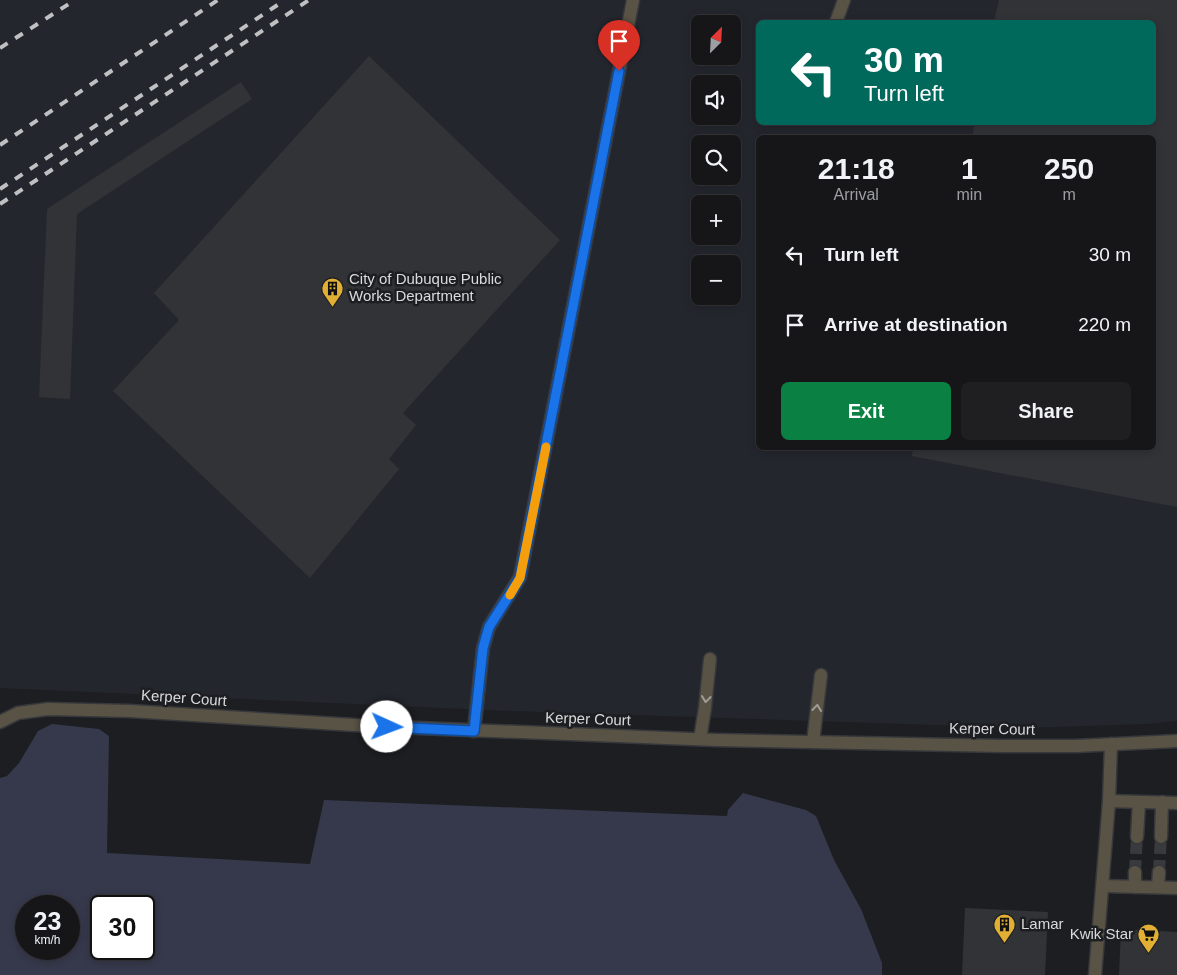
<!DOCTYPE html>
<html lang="en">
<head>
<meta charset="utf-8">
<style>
  :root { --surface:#161619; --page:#1f1f22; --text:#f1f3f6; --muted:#9e9fa2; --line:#353538; --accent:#0b8043 }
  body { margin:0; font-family:Arial,sans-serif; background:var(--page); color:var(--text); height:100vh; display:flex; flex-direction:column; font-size:19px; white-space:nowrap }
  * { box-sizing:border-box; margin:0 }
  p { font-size:16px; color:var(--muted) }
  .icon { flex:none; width:28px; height:28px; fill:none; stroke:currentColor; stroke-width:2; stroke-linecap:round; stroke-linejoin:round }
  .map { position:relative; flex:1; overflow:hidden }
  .panel { position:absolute; left:756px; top:135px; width:400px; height:315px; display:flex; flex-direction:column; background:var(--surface); border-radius:8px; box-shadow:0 2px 8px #0003,0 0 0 1px var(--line) }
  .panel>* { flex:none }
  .banner { position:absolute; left:756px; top:20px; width:400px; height:105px; border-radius:8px; box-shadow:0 2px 8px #0003,0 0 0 1px var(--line); background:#00695c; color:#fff; overflow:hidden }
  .needle { width:32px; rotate:24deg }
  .fabs { position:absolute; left:691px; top:15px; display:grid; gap:10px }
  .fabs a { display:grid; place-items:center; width:50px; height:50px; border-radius:8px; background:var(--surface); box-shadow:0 2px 8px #0003,0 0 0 1px var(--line); font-size:25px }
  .speed { position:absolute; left:15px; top:895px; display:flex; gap:10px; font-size:25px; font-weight:700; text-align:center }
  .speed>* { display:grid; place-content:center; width:65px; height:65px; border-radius:50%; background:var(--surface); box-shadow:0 2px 8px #0003,0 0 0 1px var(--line); line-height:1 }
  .speed small { font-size:12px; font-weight:400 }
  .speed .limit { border:2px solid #111; border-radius:8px; background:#fff; color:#111 }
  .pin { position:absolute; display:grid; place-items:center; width:42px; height:42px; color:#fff; margin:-51px -21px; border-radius:50% 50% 50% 0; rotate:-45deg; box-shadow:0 0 5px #0007 }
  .pin .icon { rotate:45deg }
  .me { position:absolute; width:55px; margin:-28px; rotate:92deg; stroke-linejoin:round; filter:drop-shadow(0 0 4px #0008) }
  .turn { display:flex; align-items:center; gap:18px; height:105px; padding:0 25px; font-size:22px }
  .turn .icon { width:65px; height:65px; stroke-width:2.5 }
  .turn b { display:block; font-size:35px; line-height:42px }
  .eta { display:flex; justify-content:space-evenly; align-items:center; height:85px; text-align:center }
  .eta b { font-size:30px; font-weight:800; line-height:35px }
  .action { display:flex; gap:10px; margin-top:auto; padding:10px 25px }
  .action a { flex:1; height:58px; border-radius:8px; background:var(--accent); color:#fff; font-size:20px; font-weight:800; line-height:58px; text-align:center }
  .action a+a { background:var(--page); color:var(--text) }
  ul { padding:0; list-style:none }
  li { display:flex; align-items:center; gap:15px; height:70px; padding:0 25px }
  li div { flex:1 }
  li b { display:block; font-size:19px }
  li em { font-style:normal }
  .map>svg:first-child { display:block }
</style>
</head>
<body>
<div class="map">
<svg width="1177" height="975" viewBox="0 0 1177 975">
  <rect width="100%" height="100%" fill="#1d1e21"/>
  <!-- built -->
  <path fill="#24262e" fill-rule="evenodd" d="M0,0H1177V721L1146,724L1024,728L512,711L0,688ZM759,22H1154V122H759ZM700,24H732V56H700ZM700,84H732V116H700ZM759,138H1154V448H759ZM700,144H732V176H700ZM700,204H732V236H700ZM700,264H732V296H700Z"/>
  <!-- green -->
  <path fill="#36394b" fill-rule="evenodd" d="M52,724L99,729L109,736L107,853L310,864L324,800L727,816L728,810L743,793L806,810L816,816L834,860L861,909L882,963V975H0V778L7,776L19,763L38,731ZM26,906H69V949H26ZM101,906H144V949H101Z"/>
  <!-- building -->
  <g fill="#323337">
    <polygon points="999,0 1177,0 1177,507 912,456 913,448 1154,448 1154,138 972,138 975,122 1154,122 1154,22 994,22"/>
    <polygon points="369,56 560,240 403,413 416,425 389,459 399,469 310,578 113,391 179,320 154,293"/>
    <polygon points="241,82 252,99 77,214 70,399 39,397 47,209"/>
    <polygon points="965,908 1048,912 1045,975 962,975"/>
    <polygon points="1121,929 1177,932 1177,975 1119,975"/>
  </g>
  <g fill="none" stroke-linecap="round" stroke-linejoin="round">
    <!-- minor-tunnel -->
    <g stroke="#393a3d" stroke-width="12" stroke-dasharray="12 6" stroke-linecap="butt">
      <polyline points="1135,872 1137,837"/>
      <polyline points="1159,872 1161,837"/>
    </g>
    <defs>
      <g id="minor">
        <polyline points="836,22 844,0"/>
        <polyline points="0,722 18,713 48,709 130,711 370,726 716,740 1003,746 1076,746 1177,741"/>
        <polyline points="474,731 483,648 489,627 520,577 633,0"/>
        <polyline points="700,739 705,708 710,659"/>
        <polyline points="813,742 821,675"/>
        <polyline points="1109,801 1177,803"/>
        <polyline points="1137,837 1139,802"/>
        <polyline points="1161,837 1162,802"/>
        <polyline points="1103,886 1177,888"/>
        <polyline points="1135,887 1135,872"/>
        <polyline points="1158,887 1159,872"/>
        <polyline points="1095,975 1109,801 1111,744"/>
      </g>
    </defs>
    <!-- minor casing -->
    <use href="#minor" stroke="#37383b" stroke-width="15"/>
    <!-- minor -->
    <use href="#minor" stroke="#595346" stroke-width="12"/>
    <!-- rail -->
    <g stroke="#bfc0c2" stroke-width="4" stroke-dasharray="9 9" stroke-linecap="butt">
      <polyline points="0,48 75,0"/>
      <polyline points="0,145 218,0"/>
      <polyline points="0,189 285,0"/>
      <polyline points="0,204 309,0"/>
    </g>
  </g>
  <!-- one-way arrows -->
  <defs><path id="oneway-chevron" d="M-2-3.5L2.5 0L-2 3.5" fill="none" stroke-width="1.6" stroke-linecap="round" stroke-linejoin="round" transform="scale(1.25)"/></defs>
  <g stroke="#9f9d98">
    <use href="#oneway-chevron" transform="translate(706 699) rotate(96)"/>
    <use href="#oneway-chevron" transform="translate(817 708) rotate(-83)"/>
  </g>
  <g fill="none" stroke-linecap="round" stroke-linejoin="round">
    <defs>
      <polyline id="route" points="387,727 474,731 483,648 489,627 520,578 619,71"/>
    </defs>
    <!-- route casing -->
    <use href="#route" stroke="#114b97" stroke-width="12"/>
    <!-- route -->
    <use href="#route" stroke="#1a73e8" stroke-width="9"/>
    <!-- slow -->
    <polyline stroke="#f59e0b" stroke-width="9" points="510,595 520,578 546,447"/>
  </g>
  <!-- icons -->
  <defs>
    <symbol id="building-pin" viewBox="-11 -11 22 30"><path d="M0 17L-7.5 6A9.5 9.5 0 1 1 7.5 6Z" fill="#e1af34" stroke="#1d1e21"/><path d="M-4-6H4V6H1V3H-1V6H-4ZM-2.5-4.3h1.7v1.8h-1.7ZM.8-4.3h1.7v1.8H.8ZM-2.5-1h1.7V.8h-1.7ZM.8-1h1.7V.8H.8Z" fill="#111"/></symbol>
    <symbol id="supermarket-pin" viewBox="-11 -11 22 30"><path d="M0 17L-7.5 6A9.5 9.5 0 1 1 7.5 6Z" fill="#e1af34" stroke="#1d1e21"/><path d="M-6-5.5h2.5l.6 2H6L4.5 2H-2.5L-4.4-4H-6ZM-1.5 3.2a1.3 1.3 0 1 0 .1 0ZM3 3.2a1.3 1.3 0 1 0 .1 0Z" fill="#111"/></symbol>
  </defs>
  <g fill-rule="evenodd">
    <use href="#building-pin" x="320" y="276" width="25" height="34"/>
    <use href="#building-pin" x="992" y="912" width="25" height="34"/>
    <use href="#supermarket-pin" x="1136" y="922" width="25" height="34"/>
  </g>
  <g text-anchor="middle" stroke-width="5" stroke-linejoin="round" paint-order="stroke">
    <!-- poi labels -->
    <g font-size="15" fill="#d9dadc" stroke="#1d1e21" text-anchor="start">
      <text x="349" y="284">City of Dubuque Public<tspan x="349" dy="17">Works Department</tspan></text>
      <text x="1021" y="929">Lamar</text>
      <text x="1133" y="939" text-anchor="end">Kwik Star</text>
    </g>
    <!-- street labels -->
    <g font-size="15" fill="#d9dadc" stroke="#1d1e21">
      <text transform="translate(184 698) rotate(4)" y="5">Kerper Court</text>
      <text transform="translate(588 719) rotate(2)" y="5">Kerper Court</text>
      <text transform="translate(992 729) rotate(1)" y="5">Kerper Court</text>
    </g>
  </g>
</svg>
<div class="fabs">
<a><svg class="needle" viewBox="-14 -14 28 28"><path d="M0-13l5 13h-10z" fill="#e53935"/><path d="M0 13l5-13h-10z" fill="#9e9fa2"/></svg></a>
<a><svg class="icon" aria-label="sound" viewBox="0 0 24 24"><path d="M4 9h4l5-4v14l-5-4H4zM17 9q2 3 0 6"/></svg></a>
<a><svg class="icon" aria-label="search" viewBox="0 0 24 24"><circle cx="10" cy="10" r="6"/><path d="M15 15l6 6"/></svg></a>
<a>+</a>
<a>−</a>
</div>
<div class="speed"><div>23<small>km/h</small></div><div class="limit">30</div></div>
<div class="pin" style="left:619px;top:71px;background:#d93025"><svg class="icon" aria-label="arrive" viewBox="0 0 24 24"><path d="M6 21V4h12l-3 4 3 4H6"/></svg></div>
<svg class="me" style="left:387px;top:727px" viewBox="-20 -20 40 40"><circle r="19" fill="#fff"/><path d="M0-13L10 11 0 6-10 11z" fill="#1a73e8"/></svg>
<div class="banner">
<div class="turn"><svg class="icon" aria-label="left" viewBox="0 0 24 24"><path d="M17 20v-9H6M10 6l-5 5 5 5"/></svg><div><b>30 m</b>Turn left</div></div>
</div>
<section class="panel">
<div class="eta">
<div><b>21:18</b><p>Arrival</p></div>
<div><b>1</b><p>min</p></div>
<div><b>250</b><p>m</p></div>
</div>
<ul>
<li><svg class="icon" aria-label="left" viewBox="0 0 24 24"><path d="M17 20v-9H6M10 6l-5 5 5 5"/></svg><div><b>Turn left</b></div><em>30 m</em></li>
<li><svg class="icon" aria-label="arrive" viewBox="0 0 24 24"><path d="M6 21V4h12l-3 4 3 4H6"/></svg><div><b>Arrive at destination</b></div><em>220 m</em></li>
</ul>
<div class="action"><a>Exit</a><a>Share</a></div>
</section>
</div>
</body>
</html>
